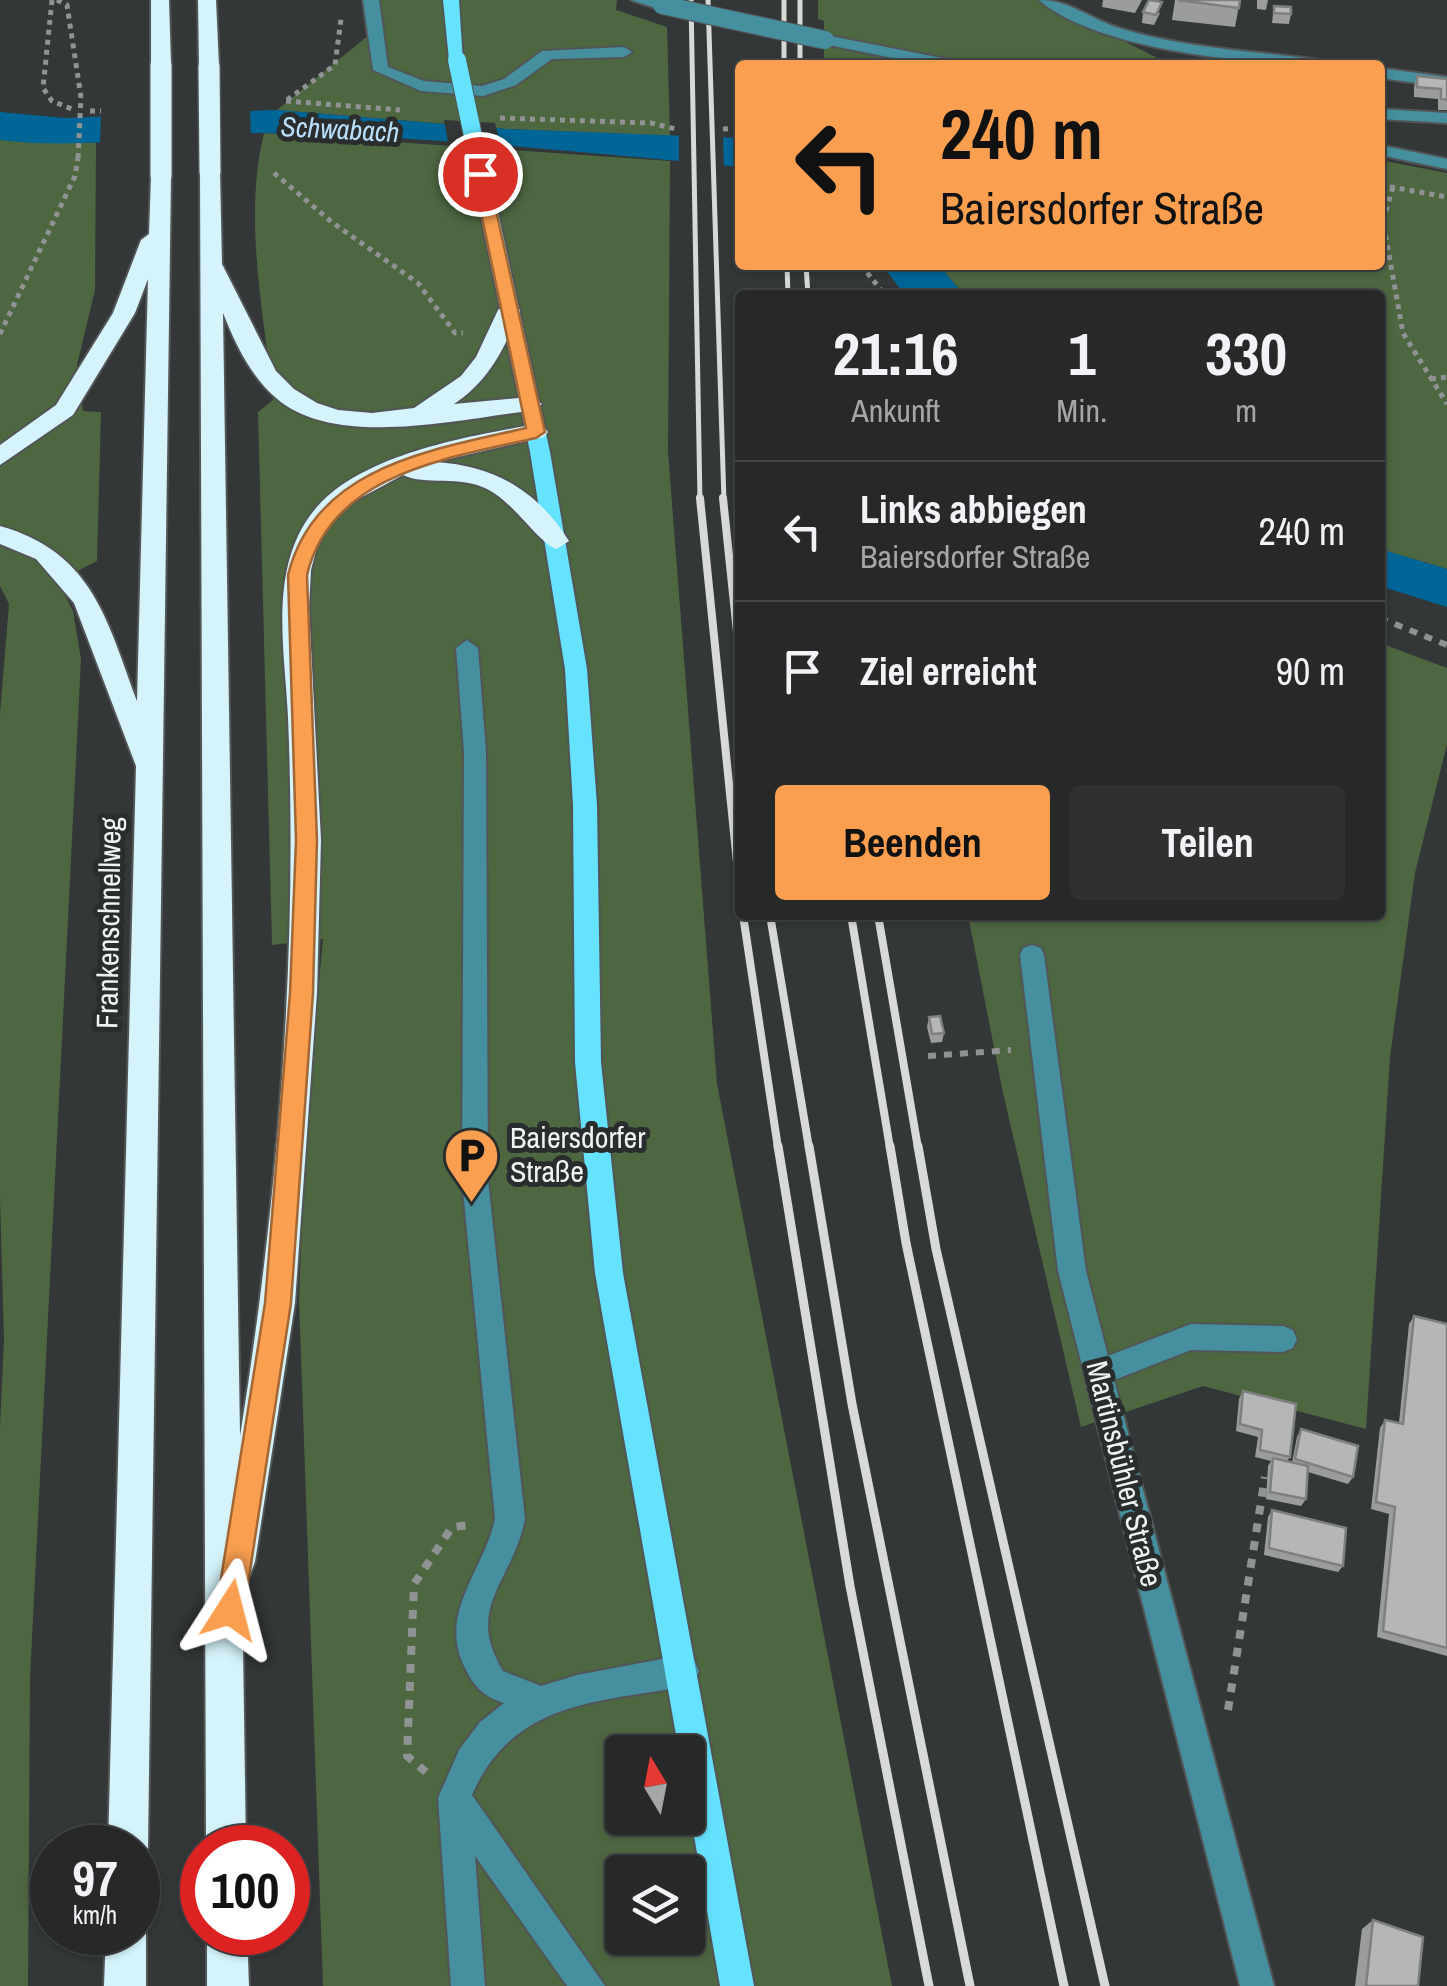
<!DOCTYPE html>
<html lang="de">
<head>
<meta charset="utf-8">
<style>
  :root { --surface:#272929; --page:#2f3131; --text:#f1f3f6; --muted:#a4a6a8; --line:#434546; --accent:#fa9f50 }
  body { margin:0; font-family:"Archivo Narrow",sans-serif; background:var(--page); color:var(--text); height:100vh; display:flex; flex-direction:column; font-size:38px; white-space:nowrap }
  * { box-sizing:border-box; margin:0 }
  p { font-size:32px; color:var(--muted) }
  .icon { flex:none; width:55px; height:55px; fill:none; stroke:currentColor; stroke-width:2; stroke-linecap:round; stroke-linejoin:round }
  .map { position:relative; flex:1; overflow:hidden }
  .sheet { position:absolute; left:735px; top:290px; width:650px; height:630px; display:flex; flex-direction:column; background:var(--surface); border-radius:10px; box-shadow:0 2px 8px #0004,0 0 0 2px var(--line) }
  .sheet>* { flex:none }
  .hud { position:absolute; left:735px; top:60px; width:650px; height:210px; border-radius:10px; box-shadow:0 2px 8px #0004,0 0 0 2px var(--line); background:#fa9f50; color:#111; overflow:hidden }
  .needle { width:65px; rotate:350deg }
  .controls { position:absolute; left:605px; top:1735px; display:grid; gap:20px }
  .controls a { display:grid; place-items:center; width:100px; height:100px; border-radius:10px; background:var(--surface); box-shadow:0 2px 8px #0004,0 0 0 2px var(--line); font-size:50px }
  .speed { position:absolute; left:30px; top:1825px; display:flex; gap:20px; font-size:50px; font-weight:700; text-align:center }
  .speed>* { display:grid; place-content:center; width:130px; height:130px; border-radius:50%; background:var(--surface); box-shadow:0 2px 8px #0004,0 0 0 2px var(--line); line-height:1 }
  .speed small { font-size:25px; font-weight:400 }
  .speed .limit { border:15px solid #d22; background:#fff; color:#111 }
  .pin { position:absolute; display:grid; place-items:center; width:85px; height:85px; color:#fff; margin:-42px; border:5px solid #fff; border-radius:50%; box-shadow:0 2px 10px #0007 }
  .me { position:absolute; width:110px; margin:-55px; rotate:9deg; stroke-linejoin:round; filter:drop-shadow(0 0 8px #0008) }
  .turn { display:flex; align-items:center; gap:35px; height:210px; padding:0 40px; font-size:45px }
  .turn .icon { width:130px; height:130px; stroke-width:2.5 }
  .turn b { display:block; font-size:70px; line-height:85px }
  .eta { display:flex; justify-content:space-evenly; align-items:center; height:170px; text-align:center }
  .eta b { font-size:60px; font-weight:700; line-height:70px }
  .cta { display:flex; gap:20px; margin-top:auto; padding:20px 40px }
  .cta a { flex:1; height:115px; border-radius:10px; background:var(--accent); color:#111; font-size:40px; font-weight:700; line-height:115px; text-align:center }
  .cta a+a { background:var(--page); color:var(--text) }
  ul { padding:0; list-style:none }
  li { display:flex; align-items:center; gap:30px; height:140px; padding:0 40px; border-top:2px solid var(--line) }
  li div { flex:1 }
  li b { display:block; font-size:38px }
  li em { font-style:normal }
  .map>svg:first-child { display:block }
</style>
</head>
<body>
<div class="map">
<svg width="1447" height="1986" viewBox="0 0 1447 1986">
  <rect width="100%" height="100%" fill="#343737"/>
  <!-- green -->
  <g fill="#4d6741" fill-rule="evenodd">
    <polygon points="372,0 617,0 616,10 667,27 670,136 507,129 277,110 375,30"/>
    <polygon points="818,0 1043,0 1171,65 824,65 824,21 818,19"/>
    <path d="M264,133L670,161L668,452L717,1084L892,1986H323L299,1299L306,1125L323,939L272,945L258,412L273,400C264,313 243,219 264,133ZM622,1752H688V1818H622ZM622,1872H688V1938H622Z"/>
    <polygon points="0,140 96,143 95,290 77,365 83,411 101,412 97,561 58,581 73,611 81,659 30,1678 28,1986 0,1986 0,1427 4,1340 0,1198 0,714 9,604 0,586"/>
    <polygon points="1380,160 1447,173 1447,569 1380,549 1380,295 964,295 939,265 1380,265"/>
    <polygon points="1380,643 1447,668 1447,744 1415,873 1390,1057 1366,1429 1203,1386 1081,1427 1003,1093 968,915 1380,915"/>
  </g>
  <!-- water -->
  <g fill="#006697">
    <path d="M277,110L507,129L740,138V167C583,152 425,136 267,133C178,132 89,151 0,140V112L64,118Z"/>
    <polygon points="882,265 939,265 964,295 905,295"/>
    <polygon points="1380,549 1447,569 1447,607 1380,586"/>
  </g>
  <!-- pier -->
  <g fill="#343737">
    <polygon points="250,106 251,139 100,147 101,112"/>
    <polygon points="444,120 495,123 502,152 449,148"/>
    <polygon points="679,132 723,133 724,170 679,166"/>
  </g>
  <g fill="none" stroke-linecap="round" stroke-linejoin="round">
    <defs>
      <g id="minor">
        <polygon points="363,0 379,0 388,67 424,81 482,86 504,79 542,51 624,47 632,52 624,57 552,59 516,85 483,96 421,91 373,70"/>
        <polygon points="631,0 661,0 670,5 662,10"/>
        <path d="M1039,0C1070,0 1090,19 1119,28C1182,48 1254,51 1320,60L1328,65C1254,65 1096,50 1039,0Z"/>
        <polygon points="825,35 952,60 960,65 927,65 819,43 817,40"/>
        <polygon points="1380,68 1447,77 1447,87 1380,78"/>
        <polygon points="1380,109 1447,113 1447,123 1380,119"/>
        <polygon points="1380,145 1447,159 1447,169 1380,155"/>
        <path d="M467,640L478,648L486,752L488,1180L525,1519C512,1583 464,1607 503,1671L541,1686L577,1675L683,1655L694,1660L699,1671L694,1682L683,1687C596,1702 512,1702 472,1795L605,1986H567L475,1856L485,1986H451L438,1798L459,1750L480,1722L504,1703C483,1696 475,1688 465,1668C437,1613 484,1571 495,1519L462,1180L464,752L456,648Z"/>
        <polygon points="1032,945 1041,948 1044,955 1086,1271 1108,1356 1191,1324 1283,1326 1293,1330 1297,1339 1293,1348 1283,1352 1191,1350 1114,1380 1274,1986 1240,1986 1058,1271 1020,955 1023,948"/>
      </g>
      <g id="major">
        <polygon points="443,0 459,0 463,63 449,60"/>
        <polygon points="489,207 498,212 550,452 587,669 597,805 601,1062 623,1273 754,1986 720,1986 688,1801 688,1752 679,1752 595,1273 575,1062 573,805 565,669 530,452 480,212"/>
      </g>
      <g id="highway">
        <polygon points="151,0 169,0 171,65 161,71 151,65"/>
        <polygon points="198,0 216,0 219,66 209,72 199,66"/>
        <path d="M210,166L220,172L222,264L276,371L294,389L317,403L338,410L372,413L414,408L461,376L476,357L498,310L509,303L520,310C505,348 489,381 454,404L530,397L542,404L530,411C459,419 333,450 275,397C250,375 235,343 223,313L240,1436C278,1199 298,957 288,717C285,652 269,574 309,517C352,455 466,437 536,424L544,427L548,432L544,437L436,462C495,466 538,491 569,541L557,549C540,545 513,501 487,489C460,475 425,486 403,475L351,503L329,525L317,547L311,570L309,608L321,840L317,993L295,1303L255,1562L250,1575L242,1578L246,1848H206L200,172Z"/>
        <path d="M161,170L171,176L148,1848L138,1864V1848H108L136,766L74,603L36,559L0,544V526C93,552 107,621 137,701L148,279L135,313L73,415L0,465V445L56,405L113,313L141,240L149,234L151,176Z"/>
        <polygon points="138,1917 146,1932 146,1986 104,1986 106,1932 138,1932"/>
        <polygon points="207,1932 247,1932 249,1986 207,1986"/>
      </g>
    </defs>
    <!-- minor casing -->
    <use href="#minor" stroke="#525555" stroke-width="4"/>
    <!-- major casing -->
    <use href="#major" stroke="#525555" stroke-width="4"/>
    <!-- highway casing -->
    <use href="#highway" stroke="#525555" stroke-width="4"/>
    <!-- path-far2 -->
    <g stroke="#909393" stroke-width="5" stroke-dasharray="5 5" stroke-linecap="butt">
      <polyline points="52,0 43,88 52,101 72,109"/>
      <polyline points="57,0 67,5 81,97"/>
      <polyline points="287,100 335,65 341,19"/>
      <polyline points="286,101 400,110"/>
      <polyline points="90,111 101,111"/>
      <polyline points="500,118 651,123 676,129"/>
      <polyline points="723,129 740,128"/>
      <polyline points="274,173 333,223 418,283 455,333 463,333"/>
      <polyline points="1380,185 1447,197"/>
      <polyline points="1393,187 1383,221 1403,333 1447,404"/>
      <polyline points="861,265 885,295"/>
      <polyline points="0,334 75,176 78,158"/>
      <polyline points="1431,379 1447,377"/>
    </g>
    <!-- path-far1 -->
    <g stroke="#909393" stroke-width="6" stroke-dasharray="8 8" stroke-linecap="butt">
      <polyline points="1380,618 1447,645"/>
      <polyline points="928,1056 1011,1050"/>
    </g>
    <!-- path -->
    <g stroke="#909393" stroke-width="8" stroke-dasharray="9 9" stroke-linecap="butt">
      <polyline points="1228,1710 1265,1477"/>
      <polyline points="426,1772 407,1756 414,1584 452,1527 469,1525"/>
    </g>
    <!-- minor -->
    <use href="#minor" fill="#458f9f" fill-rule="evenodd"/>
    <!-- major -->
    <use href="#major" fill="#65e2fd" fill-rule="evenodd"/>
    <!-- highway -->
    <use href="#highway" fill="#d4f3fa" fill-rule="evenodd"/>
    <!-- rail-far2 -->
    <g stroke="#d8dada" stroke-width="5">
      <polyline points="691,0 700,501"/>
      <polyline points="708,0 724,501"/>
      <polyline points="784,0 784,65"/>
      <polyline points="800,0 800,65"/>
      <polyline points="787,265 788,295"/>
      <polyline points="806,265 808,295"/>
    </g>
    <!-- rail-far1 -->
    <g stroke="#d8dada" stroke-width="8">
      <polyline points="700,498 740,892"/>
      <polyline points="723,498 740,661"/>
      <polyline points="743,915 778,1148"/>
      <polyline points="770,915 809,1148"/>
      <polyline points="851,915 890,1148"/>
      <polyline points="878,915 918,1148"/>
    </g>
    <!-- rail -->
    <g stroke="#d8dada" stroke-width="9">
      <polyline points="778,1146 850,1586 929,1986"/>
      <polyline points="809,1146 852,1404 970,1986"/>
      <polyline points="890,1146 906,1243 1064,1986"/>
      <polyline points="918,1146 936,1249 1105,1986"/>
    </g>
    <defs>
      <polyline id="minor-bridge" points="662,5 825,40"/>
      <polyline id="major-bridge" points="457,60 489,212"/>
      <g id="highway-bridge">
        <polyline points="161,65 161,176"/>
        <polyline points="209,66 210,172"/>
      </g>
    </defs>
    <!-- minor-bridge casing -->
    <use href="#minor-bridge" stroke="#525555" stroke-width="20" stroke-linecap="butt"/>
    <!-- major-bridge casing -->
    <use href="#major-bridge" stroke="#525555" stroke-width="20" stroke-linecap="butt"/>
    <!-- highway-bridge casing -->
    <use href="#highway-bridge" stroke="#525555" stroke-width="24" stroke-linecap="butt"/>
    <!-- path-bridge -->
    <polyline stroke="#909393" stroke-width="5" stroke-dasharray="5 5" stroke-linecap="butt" points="78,158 81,97"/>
    <!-- minor-bridge -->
    <use href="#minor-bridge" stroke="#458f9f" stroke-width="18"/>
    <!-- major-bridge -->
    <use href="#major-bridge" stroke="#65e2fd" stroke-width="18"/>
    <!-- highway-bridge -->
    <use href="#highway-bridge" stroke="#d4f3fa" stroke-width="21"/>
  </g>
  <!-- wall -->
  <g fill="#9b9d9c">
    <polygon points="1103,0 1142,0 1135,13 1102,7"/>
    <polygon points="1175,0 1240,0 1235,27 1172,20"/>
    <polygon points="1257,0 1268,0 1266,10 1257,9"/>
    <polygon points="1274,6 1291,14 1289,24 1272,23"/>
    <polygon points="1143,12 1160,13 1154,25 1142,23"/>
    <polygon points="1417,76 1447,79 1447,110 1438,110 1438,99 1414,97 1414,87"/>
    <polygon points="1380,82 1386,98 1383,109 1380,108"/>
    <polygon points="929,1017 944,1033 942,1042 931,1043 927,1027"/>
    <polygon points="1414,1316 1447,1324 1447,1656 1377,1637 1389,1514 1371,1509 1380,1428 1385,1420 1399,1423 1409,1324"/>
    <polygon points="1243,1391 1290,1457 1287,1461 1292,1462 1297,1437 1301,1429 1353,1477 1348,1484 1308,1472 1306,1499 1301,1506 1266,1499 1268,1466 1271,1461 1255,1457 1258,1437 1236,1431 1239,1399"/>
    <polygon points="1272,1510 1343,1566 1338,1572 1264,1555 1268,1517"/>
    <polygon points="1373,1920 1418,1986 1355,1986 1362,1929"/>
  </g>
  <!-- building -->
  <g fill="#b4b7b5" stroke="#7e807f" stroke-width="2.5">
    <polygon points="1149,0 1162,2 1156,15 1143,12"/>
    <polygon points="1178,0 1240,0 1239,8"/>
    <polygon points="1274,6 1291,7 1291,14 1274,13"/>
    <polygon points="1417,76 1447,79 1447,100 1441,99 1441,89 1417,87"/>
    <polygon points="1380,82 1384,82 1386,98 1380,98"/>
    <polygon points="940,1016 944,1033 932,1034 929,1017"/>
    <polygon points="1414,1316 1447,1324 1447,1648 1383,1631 1395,1507 1376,1502 1385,1420 1403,1424"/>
    <polygon points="1243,1391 1296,1404 1290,1457 1260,1450 1262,1430 1240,1424"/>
    <polygon points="1301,1429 1358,1446 1353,1477 1295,1459"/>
    <polygon points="1273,1458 1308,1466 1306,1499 1270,1492"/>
    <polygon points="1272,1510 1346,1528 1343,1566 1269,1548"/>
    <polygon points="1373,1920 1423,1937 1418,1986 1366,1986"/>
  </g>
  <!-- route -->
  <path fill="#fa9f50" stroke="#a26734" stroke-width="2.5" d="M480,169L488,174L545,432L536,438C449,458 331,473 307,575L317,840L313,993L291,1303L244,1610L240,1620L230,1624L220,1620L216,1610L265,1303L290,993L296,840L288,575C315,466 432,450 526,428L473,174Z"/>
  <!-- icons -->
  <defs>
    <symbol id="parking-pin" viewBox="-11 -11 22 30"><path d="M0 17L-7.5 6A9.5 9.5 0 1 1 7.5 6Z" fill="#fa9f50" stroke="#2a2d2d"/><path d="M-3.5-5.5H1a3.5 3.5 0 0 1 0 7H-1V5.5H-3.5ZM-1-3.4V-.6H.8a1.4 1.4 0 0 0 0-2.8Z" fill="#111"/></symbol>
  </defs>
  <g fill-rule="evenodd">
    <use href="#parking-pin" x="440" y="1124" width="63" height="86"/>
  </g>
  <g text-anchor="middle" stroke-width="10" stroke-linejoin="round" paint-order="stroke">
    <!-- far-water labels -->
    <g font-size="28" font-style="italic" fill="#b8dffb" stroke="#2a2d2d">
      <text transform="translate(340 129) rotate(3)" y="10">Schwabach</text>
    </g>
    <!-- street labels -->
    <g font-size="30" fill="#f1f3f3" stroke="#2a2d2d">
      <text transform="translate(109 923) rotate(-89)" y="10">Frankenschnellweg</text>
      <text transform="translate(1124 1474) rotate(76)" y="10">Martinsbühler Straße</text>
    </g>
    <!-- poi labels -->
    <g font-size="30" fill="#f1f3f3" stroke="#2a2d2d" text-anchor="start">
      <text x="510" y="1148">Baiersdorfer<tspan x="510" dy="34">Straße</tspan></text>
    </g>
  </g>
</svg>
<div class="controls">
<a><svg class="needle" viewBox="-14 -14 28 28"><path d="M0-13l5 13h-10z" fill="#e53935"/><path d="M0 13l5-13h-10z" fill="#a4a6a8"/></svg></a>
<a><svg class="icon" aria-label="layers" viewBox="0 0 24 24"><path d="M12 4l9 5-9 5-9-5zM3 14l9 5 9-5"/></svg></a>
</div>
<div class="speed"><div>97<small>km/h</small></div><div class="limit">100</div></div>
<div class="pin" style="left:480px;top:174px;background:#d93025"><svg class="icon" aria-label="arrive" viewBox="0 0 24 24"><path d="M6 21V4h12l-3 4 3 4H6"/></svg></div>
<svg class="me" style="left:230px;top:1610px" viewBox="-20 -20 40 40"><path d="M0-17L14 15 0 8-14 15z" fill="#fa9f50" stroke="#fff" stroke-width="4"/></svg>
<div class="hud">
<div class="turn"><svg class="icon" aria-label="left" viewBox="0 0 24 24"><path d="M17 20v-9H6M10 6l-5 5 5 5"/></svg><div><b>240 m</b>Baiersdorfer Straße</div></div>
</div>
<section class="sheet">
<div class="eta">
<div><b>21:16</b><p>Ankunft</p></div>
<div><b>1</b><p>Min.</p></div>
<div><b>330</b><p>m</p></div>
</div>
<ul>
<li><svg class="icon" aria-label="left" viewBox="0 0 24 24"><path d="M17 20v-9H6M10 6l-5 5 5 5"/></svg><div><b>Links abbiegen</b><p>Baiersdorfer Straße</p></div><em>240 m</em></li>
<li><svg class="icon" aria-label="arrive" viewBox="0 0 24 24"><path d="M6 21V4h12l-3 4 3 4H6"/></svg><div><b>Ziel erreicht</b></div><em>90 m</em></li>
</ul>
<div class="cta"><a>Beenden</a><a>Teilen</a></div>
</section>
</div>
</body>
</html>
